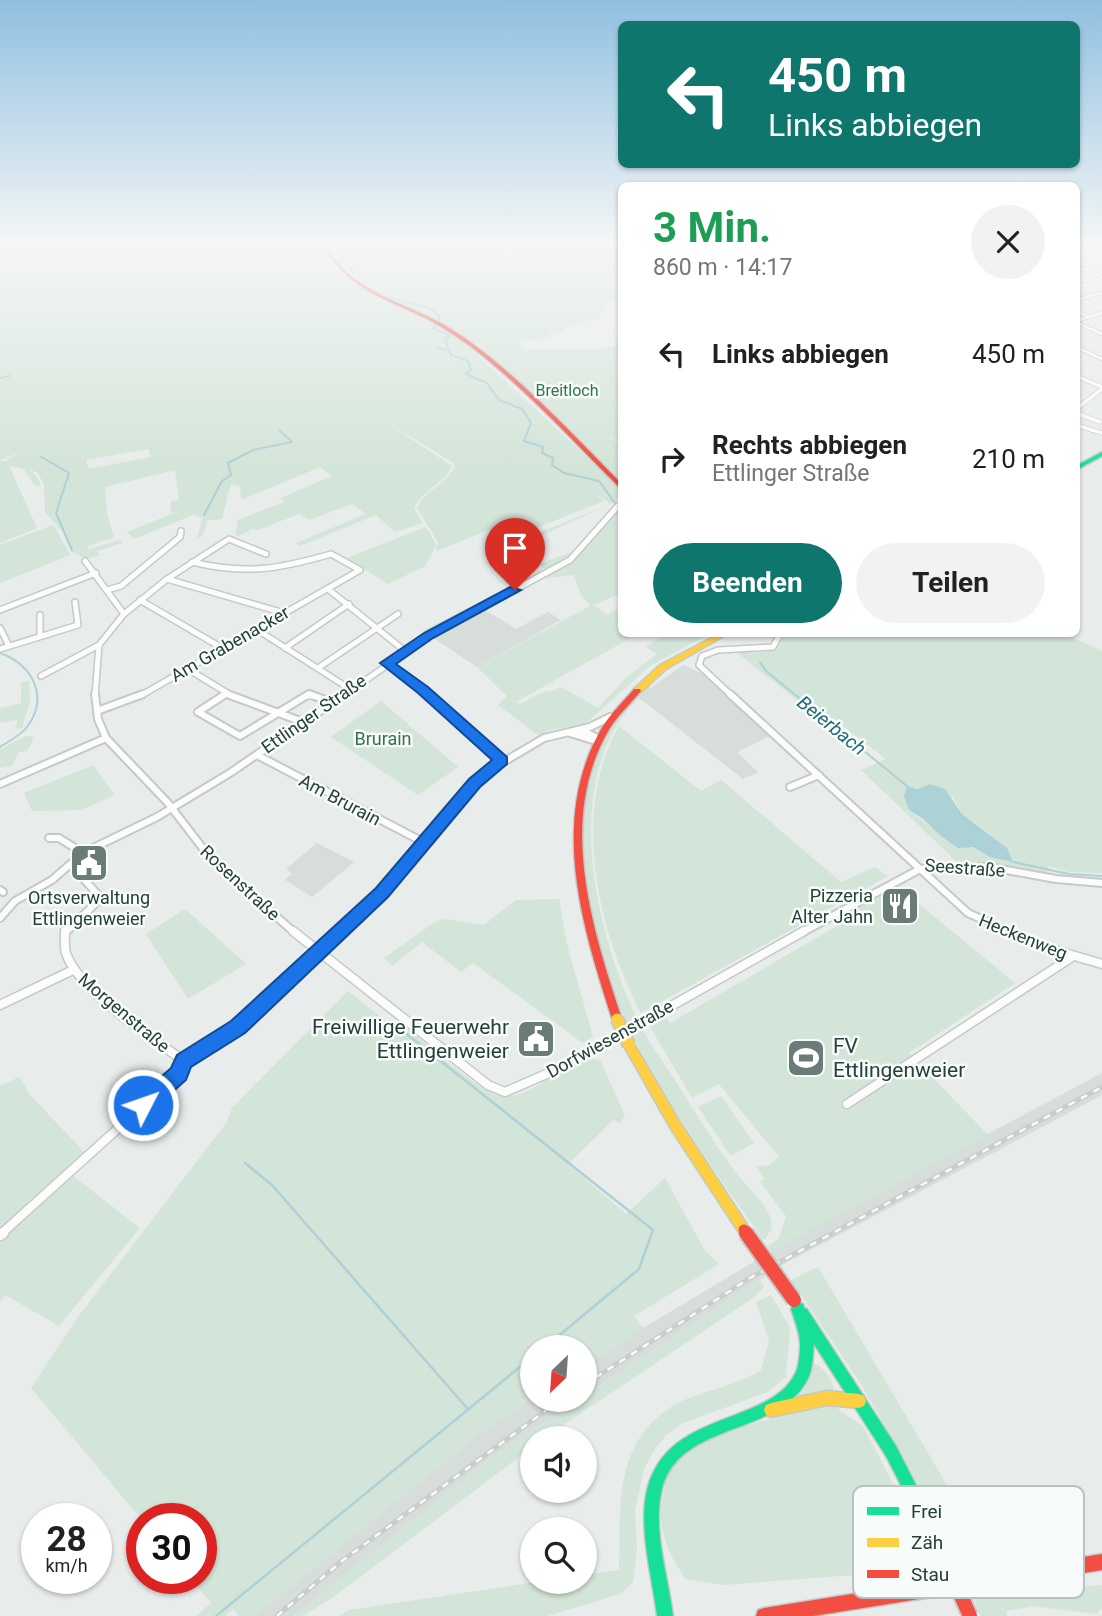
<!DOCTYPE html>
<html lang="de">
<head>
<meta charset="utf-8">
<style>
  :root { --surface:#fff; --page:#f2f2f2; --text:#202124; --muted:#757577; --accent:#0f766e }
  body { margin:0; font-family:Roboto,sans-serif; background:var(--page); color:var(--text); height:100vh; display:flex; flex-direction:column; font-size:26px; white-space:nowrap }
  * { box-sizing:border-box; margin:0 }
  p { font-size:23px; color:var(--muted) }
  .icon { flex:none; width:38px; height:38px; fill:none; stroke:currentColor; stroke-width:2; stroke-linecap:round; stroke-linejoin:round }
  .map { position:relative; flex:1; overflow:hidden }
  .details { position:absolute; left:618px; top:182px; width:462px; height:455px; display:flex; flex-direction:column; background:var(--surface); border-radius:10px; box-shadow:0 2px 5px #0004 }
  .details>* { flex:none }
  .banner { position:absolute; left:618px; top:21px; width:462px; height:147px; border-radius:10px; box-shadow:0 2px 5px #0004; background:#0f766e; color:#fff; overflow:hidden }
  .needle { width:46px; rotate:205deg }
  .controls { position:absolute; left:520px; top:1335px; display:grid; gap:14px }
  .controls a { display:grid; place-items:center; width:77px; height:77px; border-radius:50%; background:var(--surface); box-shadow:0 2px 5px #0004; font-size:35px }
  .speed { position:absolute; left:21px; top:1503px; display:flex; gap:14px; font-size:35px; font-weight:700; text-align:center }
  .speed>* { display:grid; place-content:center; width:91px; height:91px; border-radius:50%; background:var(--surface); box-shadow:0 2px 5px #0004; line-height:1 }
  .speed small { font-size:18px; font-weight:400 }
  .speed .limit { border:10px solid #d22; background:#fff; color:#111 }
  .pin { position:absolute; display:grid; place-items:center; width:60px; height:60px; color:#fff; margin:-72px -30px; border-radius:50% 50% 50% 0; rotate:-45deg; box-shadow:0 0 7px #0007 }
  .pin .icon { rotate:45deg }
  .me { position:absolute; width:77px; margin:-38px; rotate:49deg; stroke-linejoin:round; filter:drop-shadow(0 0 5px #0008) }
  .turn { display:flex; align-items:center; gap:24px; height:147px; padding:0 35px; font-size:32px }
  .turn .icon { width:91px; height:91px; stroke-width:2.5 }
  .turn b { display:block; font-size:49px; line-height:60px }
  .round { display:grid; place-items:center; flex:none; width:74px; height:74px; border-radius:37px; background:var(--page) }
  .headline { display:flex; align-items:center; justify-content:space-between; height:119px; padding:0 35px }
  h1 { font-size:42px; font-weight:700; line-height:52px; color:#1e9e55 }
  .button { display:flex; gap:14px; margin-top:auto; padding:14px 35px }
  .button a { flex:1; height:80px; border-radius:42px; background:var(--accent); color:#fff; font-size:28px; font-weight:700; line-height:80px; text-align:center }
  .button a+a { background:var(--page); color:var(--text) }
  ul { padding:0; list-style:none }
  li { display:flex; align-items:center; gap:21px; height:105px; padding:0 35px }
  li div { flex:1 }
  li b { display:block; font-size:26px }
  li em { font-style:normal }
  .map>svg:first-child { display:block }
</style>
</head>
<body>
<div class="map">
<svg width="1102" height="1616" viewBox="0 0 1102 1616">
  <rect width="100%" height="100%" fill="#e8ecea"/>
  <!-- built -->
  <g fill="#d6ddda">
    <polygon points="485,610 516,629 548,612 561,620 477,667 432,637"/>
    <polygon points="683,665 706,675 772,735 737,752 758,772 743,779 638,697"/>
    <polygon points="317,843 354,862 312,897 285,880 292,874 286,869"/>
    <polygon points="1102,1073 1102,1095 782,1265 585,1395 585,1366 643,1328 804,1232"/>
    <polygon points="532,1399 578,1400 492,1457 293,1616 254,1616 483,1431"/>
  </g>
  <!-- green -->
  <g fill="#d3e4d8" fill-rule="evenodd">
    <path d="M0,244H321L330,266L377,298L444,329L470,348L620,488L621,497L611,504L594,493L604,501L511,538L496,527L436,551L438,542L417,508C425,490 447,484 455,466L452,462L377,416L452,466C444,483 424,490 414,507L422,523L395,532L376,515L300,546L296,543L366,514L352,504L309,520L299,514L258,530L252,529L239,536L235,534L238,520L284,502L280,498L332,476L320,467L241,500L240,486L231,484L222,519L207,520C205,529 204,536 197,539L203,516L198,517L195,514L134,539L127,532L181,510L171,513V501L179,500L175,470L105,487L107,514L114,537L86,547L89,549L120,540L122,543L97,551L100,555L86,559L71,551L62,531L45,512L44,485L38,473L6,460L22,452L0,460ZM148,449L151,457L89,469L86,460Z"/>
    <polygon points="328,244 621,244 621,298 608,302 598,319 563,327 567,332 549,333 551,339 520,341 523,349 597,349 621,345 621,442 596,432 621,444 621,482 480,346 456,330 385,297 337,264"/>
    <path d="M0,461C18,461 35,468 41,486H35L24,469L9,466L37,528L0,543Z"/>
    <polygon points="608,505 505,552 500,549"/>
    <polygon points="621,505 621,593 594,605 607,615 621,607 621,634 634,636 516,702 520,704 547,690 550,692 561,687 598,708 628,676 657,654 646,647 666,634 709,634 650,666 584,725 553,729 538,735 498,705 507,696 477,667 590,606 581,595 574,575 539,579 573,560"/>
    <polygon points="53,525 70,555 0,583 0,545"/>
    <polygon points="426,527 436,545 425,566 388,584 347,558"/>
    <polygon points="572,552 575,553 559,565 427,634 422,631 545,569 539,564"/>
    <path d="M781,634H1065L1102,651V873L1069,872L1048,866L1049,876L981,863H958L861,770L886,759L833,718L816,715L736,652C750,652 788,657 781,634ZM908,786L953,797L962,814L989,833L1013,861L982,853L973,847H958L908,810Z"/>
    <polygon points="29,681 30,701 22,728 16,729 17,720 0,723 0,708 21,703 21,683"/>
    <path d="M647,685L651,688C554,760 593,934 641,1026C651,1047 666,1065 678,1085C696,1113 713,1142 733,1169C744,1185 776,1209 771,1230L764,1240C711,1168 655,1088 619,1006C607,978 601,950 594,920C574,831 576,750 647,685Z"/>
    <polygon points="381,701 458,767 418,795 331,737"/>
    <path d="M619,726L701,791L721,780L841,882L875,867L888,876L641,1013C598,930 570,812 619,726Z"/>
    <polygon points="25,736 34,737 28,751 19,752 12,766 0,768 0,750"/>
    <polygon points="93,765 115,795 80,810 32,811 24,793"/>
    <polygon points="896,885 1015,983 909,1053 988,1135 771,1252 768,1246 779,1238 786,1216 760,1182 765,1179 756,1167 769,1165 779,1157 719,1084 692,1098 649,1025 664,1016 670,1023 856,915 852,911"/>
    <polygon points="559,899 567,944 593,1037 583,1043 473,963 461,972 422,942 392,966 384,958 435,922 445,919 484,925 516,900"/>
    <polygon points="185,909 246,964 188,999 146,934"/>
    <path d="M348,991L401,1033L406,1028C425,1043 475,1087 494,1094C533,1108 562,1052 600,1060L625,1116L619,1123L614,1119L568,1164L626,1214L665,1178L705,1251L719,1264L634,1316L643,1328L585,1366L584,1348H532V1399L483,1431L254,1616H238L234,1609L225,1616H196L211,1603L191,1579L201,1578V1519L142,1520L31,1388L78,1317L227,1122L232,1108Z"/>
    <polygon points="19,1077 31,1096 84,1152 0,1228 0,1086"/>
    <polygon points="721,1096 754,1143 731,1156 698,1107"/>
    <polygon points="73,1176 140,1228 59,1326 5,1295 0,1301 0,1242"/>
    <polygon points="818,1267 977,1536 1029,1530 1033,1539 956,1561 904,1458 859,1381 791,1280"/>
    <polygon points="760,1280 764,1287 753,1298 544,1438 532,1438 532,1447 335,1596 303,1616 293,1616 492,1457 578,1400 584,1400 585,1395"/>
    <path d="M771,1295L790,1328L786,1377L768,1392L683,1423L666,1435L653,1452L644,1469L635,1511L637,1549L633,1582L620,1594L547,1616H339L349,1610L536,1582H584L585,1575L619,1570C621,1509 612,1446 671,1407C694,1392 733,1388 761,1370L769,1341L756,1302Z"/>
    <path d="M812,1363C825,1367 833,1380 835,1394L794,1402L804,1389Z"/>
    <path d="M837,1404L840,1411L863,1426L923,1541L920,1543L933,1569L724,1585L686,1579C667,1554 656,1525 663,1494C666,1478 671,1463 684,1452C710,1429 800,1413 837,1404Z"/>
    <polygon points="1102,1585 1102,1608 1096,1614 1033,1606 1006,1611 1007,1616 980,1616 973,1596"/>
  </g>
  <!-- water -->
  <polygon fill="#acd1d7" points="930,784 945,789 962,814 1007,848 1013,862 990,857 973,847 958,848 941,836 923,819 909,810 904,796 907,786 918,789"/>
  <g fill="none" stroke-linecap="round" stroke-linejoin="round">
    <!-- stream-far1 -->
    <g stroke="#acd1d7" stroke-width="2">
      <polyline points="334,244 342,252 342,262 353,268 350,271"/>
      <polyline points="346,274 361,288 375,295"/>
      <polyline points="385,296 431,309 439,316 439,322"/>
      <polyline points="436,325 433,328 450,336 445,340 451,355 468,361 471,370 466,374 487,383 499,400 522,409 531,423 524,441 543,447 542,453 553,458 552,465 564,473 599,481 615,503"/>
      <polyline points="437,348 446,350"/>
      <polyline points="7,376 10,376"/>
      <polyline points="0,378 5,377"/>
      <polyline points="279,430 291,441"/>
      <polyline points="40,456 69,473 56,513 72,550"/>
      <polyline points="204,515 222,481 231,475 228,463 253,450 292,442"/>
      <path d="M0,653C32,665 50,696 27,727C20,736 9,741 0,747"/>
      <polyline points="760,662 766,671 907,786"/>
      <polyline points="1013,862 1069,874 1102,876"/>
    </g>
    <!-- stream -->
    <g stroke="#acd1d7" stroke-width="2.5">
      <polyline points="403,1031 653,1230 639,1269 544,1348"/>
      <polyline points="245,1163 272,1185 467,1408"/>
      <polyline points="216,1616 532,1357"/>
    </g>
    <defs>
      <g id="street-far5">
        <polyline points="1076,259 1102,278"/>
        <polyline points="1076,269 1091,270"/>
        <polyline points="1076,283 1086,286"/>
        <polyline points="1076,300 1102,293"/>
        <polyline points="1076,311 1088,316"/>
        <polyline points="1076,321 1102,313"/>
        <polyline points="1076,322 1102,334"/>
        <polyline points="1076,347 1102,359"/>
      </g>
      <g id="street-far4">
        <polyline points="1076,376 1102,387"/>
        <polyline points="1076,409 1102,389"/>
        <polyline points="1076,413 1100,422"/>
        <polyline points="1076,425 1102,433"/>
        <polyline points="615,508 621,502"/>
      </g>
      <g id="street-far3">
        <polyline points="85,561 124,614 99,645 95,696"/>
        <polyline points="167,579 284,613"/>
        <polyline points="328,589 405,651"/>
        <polyline points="107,590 121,586 180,537 181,531"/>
        <polyline points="140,600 222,648"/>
        <polyline points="0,610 96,573"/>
        <polyline points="124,614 167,579 229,539 266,554"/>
        <polyline points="40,615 40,635"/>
        <polyline points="0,628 8,644"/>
        <polyline points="256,629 350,689"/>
        <polyline points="285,648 349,604"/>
        <polyline points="0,649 78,625 75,602"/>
        <polyline points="387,663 429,696"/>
        <polyline points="318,668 398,614"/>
        <polyline points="188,669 232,696"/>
        <polyline points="41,676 99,645"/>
        <path d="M140,696L360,570L331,554C279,569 246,575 192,562"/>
        <polyline points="306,696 313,696"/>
        <polyline points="343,696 429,636 570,560 617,507"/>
        <polyline points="732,696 699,665 702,656 718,650 773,647 780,634"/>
      </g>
      <g id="street-far2">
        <polyline points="95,694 98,719 106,738 168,803 211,859 295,933"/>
        <polyline points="227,694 303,722"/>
        <polyline points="427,694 502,761"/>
        <polyline points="730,694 968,913 1012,933"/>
        <polyline points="224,695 198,712 240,736 309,694 331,702"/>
        <polyline points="97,711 143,694"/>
        <polyline points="581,730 597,738"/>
        <polyline points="570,733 596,741"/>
        <polyline points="257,755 425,843"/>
        <polyline points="0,784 106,738"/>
        <polyline points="790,787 819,775"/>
        <polyline points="49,838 59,838 83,853"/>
        <polyline points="0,890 3,892"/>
        <polyline points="0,918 15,901 52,880 83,853 157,817 230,773 345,694"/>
        <polyline points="65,933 101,898 71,865"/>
        <polyline points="339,933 382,893 485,773 544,738 590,727 610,717"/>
        <polyline points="801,933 920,869 990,867 1056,879 1102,883"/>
      </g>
      <g id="street-far1">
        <path d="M65,931C65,938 64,946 66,953C78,990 152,1038 184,1061"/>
        <polyline points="293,931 488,1085 505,1092 565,1066 804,931"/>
        <polyline points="1008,931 1041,946 1102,964"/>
        <polyline points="0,1005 73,970"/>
        <polyline points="847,1104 1072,957"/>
        <polyline points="1,1234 175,1077 184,1061 238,1027 341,931"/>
      </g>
      <polyline id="street" points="0,1235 3,1233"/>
      <g id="fast">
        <polygon points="1102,452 1102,456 1076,470 1076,466"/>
        <path d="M798,1302L803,1304L804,1308L807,1309L896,1446L942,1536L945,1541L942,1546L937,1549L932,1546L886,1456L814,1344C813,1354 813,1366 809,1376C783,1437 679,1420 662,1489C652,1530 668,1575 673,1616H657C652,1572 632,1510 655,1469C685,1412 774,1421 796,1372C799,1365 800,1353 800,1345C800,1333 795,1321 791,1309L793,1304Z"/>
      </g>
      <g id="slow">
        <polygon points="719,634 727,634 666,669 640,693 634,693 633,691 634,689 660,665"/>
        <polygon points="629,1040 633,1042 679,1121 748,1226 750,1230 748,1234 744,1236 740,1234 671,1129 625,1048 624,1045 625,1042"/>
        <polygon points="827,1391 859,1394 864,1396 866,1401 864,1406 859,1408 827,1405 771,1417 766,1415 764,1410 766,1405 771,1403"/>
      </g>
      <g id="jam">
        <path d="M322,244H326C328,249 331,254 334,258C356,290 400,302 433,319C447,326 461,335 473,344C528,385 573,435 621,483V488L619,487C571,439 525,388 470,346C457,337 444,328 429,320C386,299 347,289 322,244Z"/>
        <path d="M634,689H640L641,691C631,703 618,715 610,728C556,818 592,928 622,1019L621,1022L617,1024L613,1022L612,1019C582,925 548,818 603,726C611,713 624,701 634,689Z"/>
        <polygon points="1102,1554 1102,1570 813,1616 756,1616 758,1610 764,1608"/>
      </g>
    </defs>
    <!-- street-far5 casing -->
    <use href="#street-far5" stroke="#c5c9c7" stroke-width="4.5"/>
    <!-- street-far4 casing -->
    <use href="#street-far4" stroke="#c5c9c7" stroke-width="5"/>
    <!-- street-far3 casing -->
    <use href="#street-far3" stroke="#c5c9c7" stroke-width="8"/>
    <!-- street-far2 casing -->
    <use href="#street-far2" stroke="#c5c9c7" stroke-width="10"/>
    <!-- street-far1 casing -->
    <use href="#street-far1" stroke="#c5c9c7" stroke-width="11"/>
    <!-- street casing -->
    <use href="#street" stroke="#c5c9c7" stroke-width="13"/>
    <!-- fast casing -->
    <use href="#fast" stroke="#c4c9c7" stroke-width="3"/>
    <!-- slow casing -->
    <use href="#slow" stroke="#c4c9c7" stroke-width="3"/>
    <!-- jam casing -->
    <use href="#jam" stroke="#c4c9c7" stroke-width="3"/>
    <!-- street-far5 -->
    <use href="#street-far5" stroke="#fcfcfc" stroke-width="2.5"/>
    <!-- street-far4 -->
    <use href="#street-far4" stroke="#fcfcfc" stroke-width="3.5"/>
    <!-- street-far3 -->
    <use href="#street-far3" stroke="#fcfcfc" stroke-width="5"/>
    <!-- street-far2 -->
    <use href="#street-far2" stroke="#fcfcfc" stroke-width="6"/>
    <!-- street-far1 -->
    <use href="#street-far1" stroke="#fcfcfc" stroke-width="8"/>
    <!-- street -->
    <use href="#street" stroke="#fcfcfc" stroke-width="10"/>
    <!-- fast -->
    <use href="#fast" fill="#16e098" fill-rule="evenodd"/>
    <!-- slow -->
    <use href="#slow" fill="#ffcf43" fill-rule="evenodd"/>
    <!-- jam -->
    <use href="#jam" fill="#f24e42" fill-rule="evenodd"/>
    <defs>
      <g id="rail">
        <polyline points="584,1385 750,1278 1102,1087"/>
        <polyline points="277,1616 342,1561 560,1400"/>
      </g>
    </defs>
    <!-- rail casing -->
    <use href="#rail" stroke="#c9cdcb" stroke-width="5"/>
    <!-- rail -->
    <use href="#rail" stroke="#f7fbf9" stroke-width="2.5" stroke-dasharray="7" stroke-linecap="butt"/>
    <defs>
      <polyline id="slow-bridge" points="617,1019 629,1045"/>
      <polyline id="jam-bridge-far1" points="744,1230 747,1234"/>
      <g id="jam-bridge">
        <polyline points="746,1233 794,1300"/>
        <polyline points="937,1541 970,1616"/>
      </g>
    </defs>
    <!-- slow-bridge casing -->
    <use href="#slow-bridge" stroke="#c4c9c7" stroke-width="15" stroke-linecap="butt"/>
    <!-- jam-bridge-far1 casing -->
    <use href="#jam-bridge-far1" stroke="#c4c9c7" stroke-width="15" stroke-linecap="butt"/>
    <!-- jam-bridge casing -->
    <use href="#jam-bridge" stroke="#c4c9c7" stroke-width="18" stroke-linecap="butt"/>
    <!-- slow-bridge -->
    <use href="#slow-bridge" stroke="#ffcf43" stroke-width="11"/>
    <!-- jam-bridge-far1 -->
    <use href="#jam-bridge-far1" stroke="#f24e42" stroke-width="11"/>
    <!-- jam-bridge -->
    <use href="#jam-bridge" stroke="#f24e42" stroke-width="14"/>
  </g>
  <!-- sky -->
  <linearGradient id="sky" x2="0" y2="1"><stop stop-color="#90c0e1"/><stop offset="0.52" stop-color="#f5f6f6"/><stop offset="1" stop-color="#f5f6f6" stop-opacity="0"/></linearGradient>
  <rect width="1102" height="470" fill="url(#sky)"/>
  <!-- route -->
  <polygon fill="#1a73e8" stroke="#114b97" stroke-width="2" points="510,587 521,590 433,638 396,664 428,687 507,757 507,764 480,787 388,897 245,1033 191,1067 186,1080 150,1112 143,1115 136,1112 133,1105 136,1099 171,1068 177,1055 231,1021 376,888 469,779 492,760 418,693 380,663 424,633"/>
  <!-- icons -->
  <defs>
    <symbol id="civic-square" viewBox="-11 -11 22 22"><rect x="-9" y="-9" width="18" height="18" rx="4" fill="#6a7c77" stroke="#f7fbf9"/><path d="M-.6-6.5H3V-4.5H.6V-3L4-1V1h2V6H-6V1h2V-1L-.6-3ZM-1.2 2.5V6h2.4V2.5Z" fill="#fff"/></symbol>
    <symbol id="restaurant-square" viewBox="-11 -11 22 22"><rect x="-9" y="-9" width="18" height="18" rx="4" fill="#6a7c77" stroke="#f7fbf9"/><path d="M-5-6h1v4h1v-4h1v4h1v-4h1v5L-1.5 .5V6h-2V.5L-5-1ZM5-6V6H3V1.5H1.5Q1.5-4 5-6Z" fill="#fff"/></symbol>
    <symbol id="stadium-square" viewBox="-11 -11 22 22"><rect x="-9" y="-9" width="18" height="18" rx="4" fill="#6a7c77" stroke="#f7fbf9"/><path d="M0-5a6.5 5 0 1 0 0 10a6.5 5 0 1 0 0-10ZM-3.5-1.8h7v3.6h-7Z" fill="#fff"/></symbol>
  </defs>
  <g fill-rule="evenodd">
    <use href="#civic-square" x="67" y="841" width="44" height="44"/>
    <use href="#restaurant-square" x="878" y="884" width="44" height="44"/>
    <use href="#civic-square" x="514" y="1017" width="44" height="44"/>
    <use href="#stadium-square" x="784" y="1036" width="44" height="44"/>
  </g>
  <g text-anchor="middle" stroke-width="5" stroke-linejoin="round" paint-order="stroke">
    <!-- far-park labels -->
    <g font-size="16" fill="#32744d" stroke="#f7fbf9">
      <text x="567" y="396">Breitloch</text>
    </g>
    <!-- street labels -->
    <g font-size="18" fill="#264039" stroke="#f7fbf9">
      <text transform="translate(230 644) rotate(-30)" y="6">Am Grabenacker</text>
      <text transform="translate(314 714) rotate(-35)" y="6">Ettlinger Straße</text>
      <text transform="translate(340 800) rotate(28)" y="6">Am Brurain</text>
      <text transform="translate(965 868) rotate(4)" y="6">Seestraße</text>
      <text transform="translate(240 883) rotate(43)" y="6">Rosenstraße</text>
      <text transform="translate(1023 937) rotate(22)" y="6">Heckenweg</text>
      <text transform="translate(124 1013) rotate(40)" y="6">Morgenstraße</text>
      <text transform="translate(610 1039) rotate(-29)" y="6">Dorfwiesenstraße</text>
    </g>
    <!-- park labels -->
    <g font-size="18" fill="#32744d" stroke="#f7fbf9">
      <text x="383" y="745">Brurain</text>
    </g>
    <!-- poi labels -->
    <g font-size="18" fill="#264039" stroke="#f7fbf9" text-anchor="end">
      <text x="873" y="902">Pizzeria<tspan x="873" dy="21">Alter Jahn</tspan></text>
      <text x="89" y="904" text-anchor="middle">Ortsverwaltung<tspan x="89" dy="21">Ettlingenweier</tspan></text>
    </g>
    <!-- water labels -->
    <g font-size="19" font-style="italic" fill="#236979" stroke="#f7fbf9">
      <text transform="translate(832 725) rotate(39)" y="7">Beierbach</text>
    </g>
    <!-- near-poi labels -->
    <g font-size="21" fill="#264039" stroke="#f7fbf9" text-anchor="end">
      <text x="509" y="1034">Freiwillige Feuerwehr<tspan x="509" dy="24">Ettlingenweier</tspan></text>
      <text x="833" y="1053" text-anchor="start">FV<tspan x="833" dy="24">Ettlingenweier</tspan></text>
    </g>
  </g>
  <!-- legend -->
  <rect x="853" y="1486" width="231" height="112" rx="10" fill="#f7fbf9" stroke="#b8c3bf" stroke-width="2"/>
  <rect x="867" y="1507" width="32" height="8" fill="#16e098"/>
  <rect x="867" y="1538" width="32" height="9" fill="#ffcf43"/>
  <rect x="867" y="1570" width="32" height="8" fill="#f24e42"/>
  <g font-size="19" fill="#264039">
    <text x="911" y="1518">Frei</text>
    <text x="911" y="1549">Zäh</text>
    <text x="911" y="1581">Stau</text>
  </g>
</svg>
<div class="controls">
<a><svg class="needle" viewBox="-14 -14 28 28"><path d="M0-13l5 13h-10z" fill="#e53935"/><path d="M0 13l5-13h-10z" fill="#757577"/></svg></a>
<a><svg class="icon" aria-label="sound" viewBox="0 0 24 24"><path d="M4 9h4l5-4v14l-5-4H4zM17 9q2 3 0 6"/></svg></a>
<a><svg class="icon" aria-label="search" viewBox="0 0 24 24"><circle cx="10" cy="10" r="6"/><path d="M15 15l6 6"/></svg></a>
</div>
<div class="speed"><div>28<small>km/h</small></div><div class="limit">30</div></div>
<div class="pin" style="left:515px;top:590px;background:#d93025"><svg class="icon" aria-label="arrive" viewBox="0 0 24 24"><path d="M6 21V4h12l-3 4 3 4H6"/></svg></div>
<svg class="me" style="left:143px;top:1105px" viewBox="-20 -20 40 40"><circle r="17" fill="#1a73e8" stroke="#fff" stroke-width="3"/><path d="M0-11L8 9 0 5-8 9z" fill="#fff"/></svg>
<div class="banner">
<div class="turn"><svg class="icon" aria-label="left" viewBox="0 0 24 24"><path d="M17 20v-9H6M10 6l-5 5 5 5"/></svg><div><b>450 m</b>Links abbiegen</div></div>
</div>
<section class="details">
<div class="headline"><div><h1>3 Min.</h1><p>860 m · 14:17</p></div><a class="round"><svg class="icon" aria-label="close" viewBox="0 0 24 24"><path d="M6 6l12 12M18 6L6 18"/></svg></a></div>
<ul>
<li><svg class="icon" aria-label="left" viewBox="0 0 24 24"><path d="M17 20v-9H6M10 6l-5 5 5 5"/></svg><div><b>Links abbiegen</b></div><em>450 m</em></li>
<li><svg class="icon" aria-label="right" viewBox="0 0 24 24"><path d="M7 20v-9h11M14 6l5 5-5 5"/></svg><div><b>Rechts abbiegen</b><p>Ettlinger Straße</p></div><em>210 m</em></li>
</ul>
<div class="button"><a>Beenden</a><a>Teilen</a></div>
</section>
</div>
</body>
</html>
